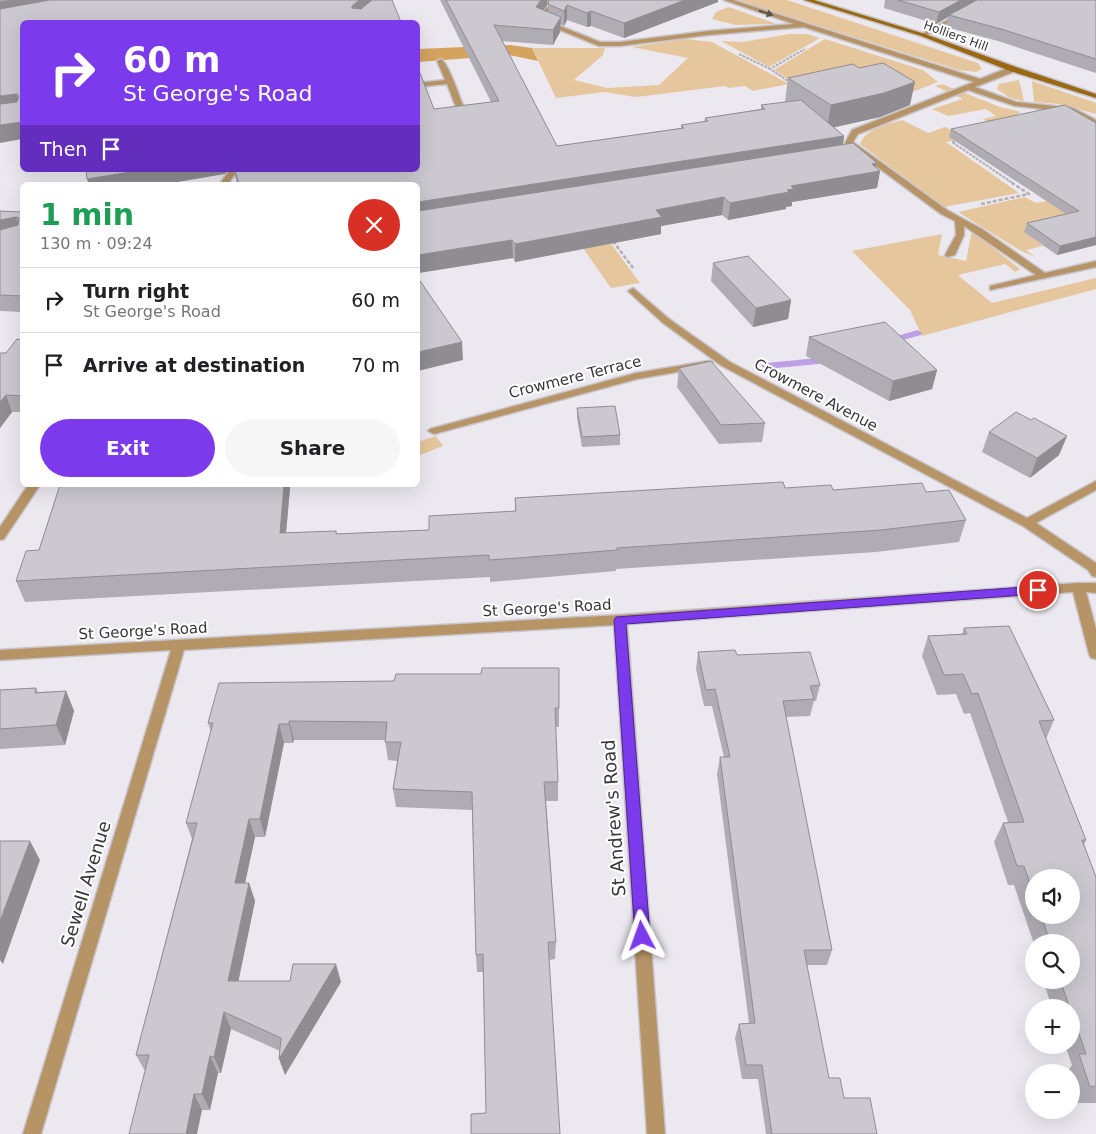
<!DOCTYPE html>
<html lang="en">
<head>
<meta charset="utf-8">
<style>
  :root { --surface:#fff; --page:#f6f6f6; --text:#202124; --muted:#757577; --line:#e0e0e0; --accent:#7c3aed }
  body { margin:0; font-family:"DejaVu Sans",sans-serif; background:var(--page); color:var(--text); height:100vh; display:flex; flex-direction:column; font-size:19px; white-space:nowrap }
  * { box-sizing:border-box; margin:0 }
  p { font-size:16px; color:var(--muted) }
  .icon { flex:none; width:28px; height:28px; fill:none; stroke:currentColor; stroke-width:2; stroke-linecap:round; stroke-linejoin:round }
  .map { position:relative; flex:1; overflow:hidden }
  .side { position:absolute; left:20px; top:182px; width:400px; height:305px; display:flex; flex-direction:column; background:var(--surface); border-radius:8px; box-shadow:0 5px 20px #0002 }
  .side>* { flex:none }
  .banner { position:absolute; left:20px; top:20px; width:400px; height:152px; border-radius:8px; box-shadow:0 5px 20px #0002; background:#7c3aed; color:#fff; overflow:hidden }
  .tools { position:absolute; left:1025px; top:869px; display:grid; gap:10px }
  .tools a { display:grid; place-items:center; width:55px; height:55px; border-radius:50%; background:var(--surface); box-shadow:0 5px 20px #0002; font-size:25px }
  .pin { position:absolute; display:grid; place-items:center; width:42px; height:42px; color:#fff; margin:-21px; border:2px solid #fff; border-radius:50%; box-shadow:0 1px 5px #0007 }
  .me { position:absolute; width:55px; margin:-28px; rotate:356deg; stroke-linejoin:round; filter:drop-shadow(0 0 4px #0008) }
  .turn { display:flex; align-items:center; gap:18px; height:105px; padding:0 20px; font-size:22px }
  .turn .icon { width:65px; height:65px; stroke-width:2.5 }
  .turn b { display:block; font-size:35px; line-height:42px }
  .then { display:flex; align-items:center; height:48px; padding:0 20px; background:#0003; gap:10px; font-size:19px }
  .round { display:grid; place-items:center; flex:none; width:52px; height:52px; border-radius:26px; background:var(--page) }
  .head { display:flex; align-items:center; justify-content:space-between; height:85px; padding:0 20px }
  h1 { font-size:30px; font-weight:700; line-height:38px; color:#1e9e55 }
  .primary-button { display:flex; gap:10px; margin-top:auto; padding:10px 20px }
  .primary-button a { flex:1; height:58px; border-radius:30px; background:var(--accent); color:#fff; font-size:20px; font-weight:700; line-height:58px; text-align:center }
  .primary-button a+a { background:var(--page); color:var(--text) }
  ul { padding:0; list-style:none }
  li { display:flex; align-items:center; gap:15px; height:65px; padding:0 20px; border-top:1px solid var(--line) }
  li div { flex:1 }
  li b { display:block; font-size:19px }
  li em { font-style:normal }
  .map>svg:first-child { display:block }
</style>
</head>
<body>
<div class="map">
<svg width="1096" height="1134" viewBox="0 0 1096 1134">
  <rect width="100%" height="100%" fill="#ece8f0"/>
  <!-- green -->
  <g fill="#e6c69c">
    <polygon points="737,0 787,0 978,63 982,69 976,72 959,70"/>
    <polygon points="729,7 774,23 775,24 736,25 712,19 716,12"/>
    <polygon points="789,34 807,34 820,38 769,67 721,41 743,42"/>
    <polygon points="685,39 712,42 789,84 753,91 745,86 729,88 725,86 636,97 604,92 556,98 532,48 605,48 603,55 574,80 607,88 659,85 688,58 632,47"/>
    <polygon points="825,39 923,70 938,82 897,98 794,83 774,70"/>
    <polygon points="1019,80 1024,101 1010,98 997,89 999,84"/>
    <polygon points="1032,81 1096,103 1096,114 1058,104 1034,102"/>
    <path d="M942,84L1000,107L1021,112L991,133L946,142L1019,193L944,207L860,144C867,128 886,125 902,120L928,133L945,127L963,136L994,127L983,119L996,116L986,109L948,116L932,109L963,99L935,86Z"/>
    <polygon points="1025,197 1036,203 1051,200 1079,219 1025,232 1043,246 1026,250 1036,257 1021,251 958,212"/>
    <polygon points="584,207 640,283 611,288 557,211"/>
    <polygon points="972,231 1020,269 1015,272 1005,264 958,275 992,303 1096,278 1096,289 922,336 910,310 852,251 942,234 938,255 966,261"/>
    <polygon points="436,436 443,446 418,456 418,442"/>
  </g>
  <!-- forest -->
  <polygon fill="#d5a35e" points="510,45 532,48 538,61 509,55 418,62 418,49"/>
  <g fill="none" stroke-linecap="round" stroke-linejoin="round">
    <!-- stream -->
    <g fill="#be9ee5" fill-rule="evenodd">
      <polygon points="918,330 922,333 921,335 889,344 884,341 886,339"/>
      <polygon points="830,355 835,358 833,360 818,364 766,369 761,366 766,363 818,358"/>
    </g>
    <defs>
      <polygon id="service" points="724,0 733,0 980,79 1010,67 1016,67 1016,71 975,87 1016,102 1073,108 1096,120 1096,125 1068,112 1015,106 968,90 858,134 853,142 947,210 982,229 1045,273 1096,261 1096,267 990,290 990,286 1036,275 964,226 964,235 955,255 947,257 945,255 956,235 955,221 941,214 845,143 852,130 974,82 804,27 708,35 620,46 599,46 538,21 547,7 551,7 545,20 600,42 620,42 708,31 794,24"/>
      <g id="minor">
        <polygon points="984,0 992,0 925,36 920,35"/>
        <path d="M441,59C449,64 460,99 465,110L464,112L457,110L447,84L418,87V83L445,80L437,61Z"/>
        <polygon points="230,170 238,170 227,185 219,185"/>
        <polygon points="633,288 669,319 730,362 1027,518 1096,481 1096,490 1036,523 1096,563 1096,577 1092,576 1088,570 1023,526 722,366 663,323 630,293 628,291"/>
        <polygon points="708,361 712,362 712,366 637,379 434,434 428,431 430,429 636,373"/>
        <polygon points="28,485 40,485 4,539 0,540 0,527"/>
        <polygon points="1078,583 1096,583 1096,593 1086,592 1096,629 1096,659 1091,658 1089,654 1073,592 627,624 665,1134 647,1134 614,625 184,650 41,1134 23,1134 171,650 0,660 0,650 620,615"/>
      </g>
      <polygon id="secondary" points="804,0 814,0 925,34 1016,67 1096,94 1096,98 1010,71 921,36"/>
    </defs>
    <!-- service casing -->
    <use href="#service" stroke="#c8c4cb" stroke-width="3"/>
    <!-- minor casing -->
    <use href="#minor" stroke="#c8c4cb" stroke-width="3"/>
    <!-- secondary casing -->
    <use href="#secondary" stroke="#c8c4cb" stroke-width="3"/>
    <!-- path-far1 -->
    <g stroke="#b2afb5" stroke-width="2" stroke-dasharray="3 1" stroke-linecap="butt">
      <polyline points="739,54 770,69"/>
      <polyline points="791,83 770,69 805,49"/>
      <polyline points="959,141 952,142 1011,182"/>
    </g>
    <!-- path -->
    <g stroke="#b2afb5" stroke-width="2.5" stroke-dasharray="4 2" stroke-linecap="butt">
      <polyline points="981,204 1029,194 1009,181"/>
      <polyline points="613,241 633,268"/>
    </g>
    <!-- service -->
    <use href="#service" fill="#b69466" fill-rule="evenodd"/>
    <!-- minor -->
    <use href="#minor" fill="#b69466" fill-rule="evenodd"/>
    <!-- secondary -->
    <use href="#secondary" fill="#9b6812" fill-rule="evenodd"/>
  </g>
  <!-- wall -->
  <g fill="#afacb3" fill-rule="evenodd">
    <path d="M440,0H718V2L624,38L591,26L587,27L567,20L564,26L560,24V32L553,45L502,41L557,146L681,128V125L704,122L705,118L761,109V105L786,102L785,101L788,78L910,105L880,117L834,127L844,136L843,145L877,163L876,167L880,171L877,188L792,202V206L786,207V209L728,220L722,215L661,226V234L515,262L513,258L418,273V185H237L234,170H418V72L434,109L491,102ZM547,5H548V12L544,10Z"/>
    <polygon points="884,0 1096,0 1096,73 998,41 946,27 948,17 936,24 884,8 885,0"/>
    <polygon points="1096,123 1096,245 1057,255 1024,232 1027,223 1066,214 949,137 951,129"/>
    <polygon points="0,211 22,212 22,312 0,311"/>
    <polygon points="713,263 791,300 788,319 753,327 711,281"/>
    <polygon points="809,337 937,370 932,389 889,401 806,356"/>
    <polygon points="22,340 22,412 12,412 0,428 6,353"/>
    <polygon points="679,368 765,423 762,442 719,444 677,387"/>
    <polygon points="577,408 620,435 620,445 582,447 577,418"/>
    <polygon points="989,432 1067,436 1059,455 1030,478 982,452"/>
    <polygon points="60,485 290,485 290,488 286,533 336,531 337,534 429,530 515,511 515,498 785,488 926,492 966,520 959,542 876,552 616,569 616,571 490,582 490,577 25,602 16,581 39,550"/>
    <path d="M964,628L1054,720L1046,739L1086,840L1084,845L1096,877V1103H1077L1071,1085V1072H1067L1072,1065L1065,1045H1071V1008H1052L1043,980H1071V942H1034V944L1014,885H1008L994,842L1003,823L1008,822L970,713L964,714L956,694L937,695L922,656L928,636L962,634ZM1034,878L1071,915H1034Z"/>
    <polygon points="698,652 737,655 820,685 816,701 814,701 810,716 786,717 832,950 827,965 806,965 829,1078 844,1098 877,1134 766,1134 758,1079 742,1079 735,1038 739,1024 749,1023 717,774 720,757 724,757 712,706 704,706 696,669"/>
    <polygon points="559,668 559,727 555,727 558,782 558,801 546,801 556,942 555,959 549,960 486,1113 483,972 477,972 476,955 472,810 396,807 393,789 397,761 388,760 385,740 294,740 293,743 284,743 265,837 255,837 245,883 249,883 255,901 238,981 341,982 285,1075 280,1051 231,1029 221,1073 218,1073 210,1110 202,1110 145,1071 136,1055 192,839 186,823 211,732 208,723 394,681"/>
    <polygon points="36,688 38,692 66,691 74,711 65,745 0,749 0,690"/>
  </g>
  <!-- shaded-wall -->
  <g fill="#8f8c92">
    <polygon points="11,0 110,0 0,17 0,2"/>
    <polygon points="359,0 378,0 354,22 352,6"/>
    <polygon points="541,0 547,0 547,5 536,22 536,7"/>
    <polygon points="685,0 718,0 718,2 624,38 624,23"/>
    <polygon points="961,0 980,0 949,15 948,17 936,24 939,12"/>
    <polygon points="567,5 567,20 564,26 564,11"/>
    <polygon points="591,11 591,26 587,27 587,13"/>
    <polygon points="561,17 560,32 553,45 553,30"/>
    <polygon points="915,82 910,105 880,117 827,129 831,105"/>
    <polygon points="17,94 22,110 0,113 0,96"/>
    <polygon points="22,122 22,139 0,143 0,125"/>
    <polygon points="844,136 842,153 418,221 418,202"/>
    <polygon points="877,163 875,172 880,171 877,188 792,202 792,206 786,207 786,209 728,220 730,203 787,190 791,186"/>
    <polygon points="143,170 228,170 225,174 160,185 89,185 87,179"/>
    <polygon points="724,197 722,215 661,226 661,234 515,262 515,244 656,210"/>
    <polygon points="16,217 22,232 0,237 0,220"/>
    <polygon points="1096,237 1096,245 1057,255 1060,246"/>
    <polygon points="512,240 513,258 418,273 418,255"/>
    <polygon points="791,300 788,319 753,327 756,308"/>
    <polygon points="462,342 463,360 418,371 418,352"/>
    <polygon points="937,370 932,389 889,401 893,381"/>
    <polygon points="6,395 12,412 0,428 0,402"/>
    <polygon points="1067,436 1059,455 1030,478 1037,458"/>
    <polygon points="284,485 290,485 290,488 284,555 280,533"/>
    <polygon points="66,691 74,711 65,745 56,725"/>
    <polygon points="289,721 294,740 293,743 289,724"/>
    <polygon points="279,724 284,743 265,837 260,819"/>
    <polygon points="249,819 255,837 241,901 235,883"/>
    <polygon points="30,841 40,860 3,964 0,960 0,921"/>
    <polygon points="249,883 255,901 235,998 228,981"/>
    <polygon points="336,964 341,982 285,1075 279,1059"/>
    <polygon points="224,1012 231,1029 221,1073 214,1057"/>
    <polygon points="210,1056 218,1073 210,1110 202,1094"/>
    <polygon points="194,1094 202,1110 197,1134 186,1134"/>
  </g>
  <!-- building -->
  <g fill="#ccc8d0" stroke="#8f8c92">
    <polygon points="0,0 11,0 0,2"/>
    <polygon points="50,0 359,0 352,6 352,8 361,9 372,0 392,0 401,22 22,22 22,122 0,125 0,104 17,102 19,96 17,94 0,96 0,9"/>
    <polygon points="446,0 541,0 536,7 561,17 553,30 494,25 557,146 684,128 681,125 708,121 705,118 765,109 761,105 801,100 844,136 418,202 418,185 239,185 235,170 418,170 418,72 420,73 434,109 499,101"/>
    <polygon points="549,0 685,0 624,23 591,11 587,13 567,5 564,11 548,4"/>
    <polygon points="898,0 961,0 939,12"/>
    <polygon points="977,0 1096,0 1096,59 1001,29 949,15"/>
    <polygon points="883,63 915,82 884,93 831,105 788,78 853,64 859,68"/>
    <polygon points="1065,105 1096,123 1096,237 1060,246 1027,223 1079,211 951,129"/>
    <polygon points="853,143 877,163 872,164 880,171 791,186 794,189 787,190 789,192 730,203 724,197 656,210 662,217 515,244 512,240 418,255 418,211"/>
    <polygon points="86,170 143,170 87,179"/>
    <polygon points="0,211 22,212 22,296 0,295 0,230 18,225 19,218 16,217 0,220"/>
    <polygon points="748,256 791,300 756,308 713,263"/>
    <polygon points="418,278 462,342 418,352"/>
    <polygon points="885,322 937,370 893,381 809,337"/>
    <polygon points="17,339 22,340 22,396 6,395 0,402 0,353 6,353"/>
    <polygon points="711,361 765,423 721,425 679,368"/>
    <polygon points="615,406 620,435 582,437 577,408"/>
    <polygon points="1016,412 1031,420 1034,418 1067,436 1037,458 989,432"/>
    <polygon points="783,482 785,488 831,485 833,490 922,483 926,492 949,490 966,520 881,530 617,548 617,550 518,558 489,560 489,555 16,581 26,551 39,550 60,485 284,485 280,533 336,531 336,534 429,530 429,516 516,511 515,498"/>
    <polygon points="1009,626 1054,720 1039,721 1086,840 1082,840 1096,877 1096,1086 1090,1087 1079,1054 1086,1054 1071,1011 1071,1008 1070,1008 1060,980 1071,980 1071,942 1050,942 1041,915 1071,915 1071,878 1034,878 1034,894 1024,866 1017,866 1003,823 1024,822 978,693 972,694 963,674 944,675 928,636 967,634 964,628"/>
    <polygon points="735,650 737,655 810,652 820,685 810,686 814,699 783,701 832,950 804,950 829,1078 840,1078 844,1098 870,1098 877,1134 772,1134 762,1065 746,1065 739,1024 755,1023 720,757 730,757 715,689 706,690 698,652"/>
    <polygon points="482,668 559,668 559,708 555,708 558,782 544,782 556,942 548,942 560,1134 471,1134 471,1114 486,1113 483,954 476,955 472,792 393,789 401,742 385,742 387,722 289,721 289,724 279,724 260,819 249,819 235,883 249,883 228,981 290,981 293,964 336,964 279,1059 281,1038 224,1012 214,1057 210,1056 202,1094 194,1094 186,1134 129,1134 149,1055 136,1055 197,823 186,823 213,723 208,723 219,683 394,681 396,674 481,674"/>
    <polygon points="36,688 35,693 66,691 56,725 0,729 0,690"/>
    <polygon points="0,841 30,841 0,921"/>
  </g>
  <!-- one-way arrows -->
  <defs><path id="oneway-solid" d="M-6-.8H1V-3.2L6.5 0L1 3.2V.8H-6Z" transform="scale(1.25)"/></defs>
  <use fill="#5d5246" href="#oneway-solid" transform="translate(766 13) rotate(18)"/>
  <!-- route -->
  <polygon fill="#7c3aed" stroke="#51269a" points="1038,586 1044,590 1038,594 626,624 650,936 648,941 642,943 637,941 635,936 614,620 616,617"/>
  <g text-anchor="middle" stroke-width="4" stroke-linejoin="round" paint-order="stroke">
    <!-- far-street labels -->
    <g font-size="12" fill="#373639" stroke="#fff">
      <text transform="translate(956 36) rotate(20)" y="4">Holliers Hill</text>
    </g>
    <!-- street labels -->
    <g font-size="15" fill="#373639" stroke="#fff">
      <text transform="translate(575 377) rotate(-14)" y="5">Crowmere Terrace</text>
      <text transform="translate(816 395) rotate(28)" y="5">Crowmere Avenue</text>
      <text transform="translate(547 608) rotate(-3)" y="5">St George's Road</text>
      <text transform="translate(143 631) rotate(-3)" y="5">St George's Road</text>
    </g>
    <!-- near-street labels -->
    <g font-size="18" fill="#373639" stroke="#fff">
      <text transform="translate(614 818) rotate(-94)" y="6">St Andrew's Road</text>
      <text transform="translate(86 884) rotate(-73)" y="6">Sewell Avenue</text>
    </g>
  </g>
</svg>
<div class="tools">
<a><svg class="icon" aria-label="sound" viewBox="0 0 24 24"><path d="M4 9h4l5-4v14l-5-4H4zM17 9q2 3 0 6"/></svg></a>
<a><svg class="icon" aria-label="search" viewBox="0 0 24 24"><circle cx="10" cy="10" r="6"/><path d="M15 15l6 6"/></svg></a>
<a>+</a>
<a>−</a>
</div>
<div class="pin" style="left:1038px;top:590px;background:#d93025"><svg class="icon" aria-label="arrive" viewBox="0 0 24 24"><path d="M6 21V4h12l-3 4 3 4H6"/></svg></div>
<svg class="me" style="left:642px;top:936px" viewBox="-20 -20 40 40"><path d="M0-17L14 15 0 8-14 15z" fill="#7c3aed" stroke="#fff" stroke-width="4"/></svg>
<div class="banner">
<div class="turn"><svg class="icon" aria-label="right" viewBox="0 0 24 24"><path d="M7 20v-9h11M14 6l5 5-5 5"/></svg><div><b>60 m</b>St George's Road</div></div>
<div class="then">Then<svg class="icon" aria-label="arrive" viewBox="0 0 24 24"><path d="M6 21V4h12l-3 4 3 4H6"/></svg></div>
</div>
<section class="side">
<div class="head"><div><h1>1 min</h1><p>130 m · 09:24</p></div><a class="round" style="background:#d93025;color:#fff"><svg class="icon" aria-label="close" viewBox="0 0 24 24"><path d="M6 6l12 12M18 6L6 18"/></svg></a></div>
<ul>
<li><svg class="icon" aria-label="right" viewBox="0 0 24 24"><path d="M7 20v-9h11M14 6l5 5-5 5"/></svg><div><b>Turn right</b><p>St George's Road</p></div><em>60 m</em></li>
<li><svg class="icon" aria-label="arrive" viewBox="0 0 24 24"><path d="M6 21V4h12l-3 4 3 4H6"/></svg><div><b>Arrive at destination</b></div><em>70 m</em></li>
</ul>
<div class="primary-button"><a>Exit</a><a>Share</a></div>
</section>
</div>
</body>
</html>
